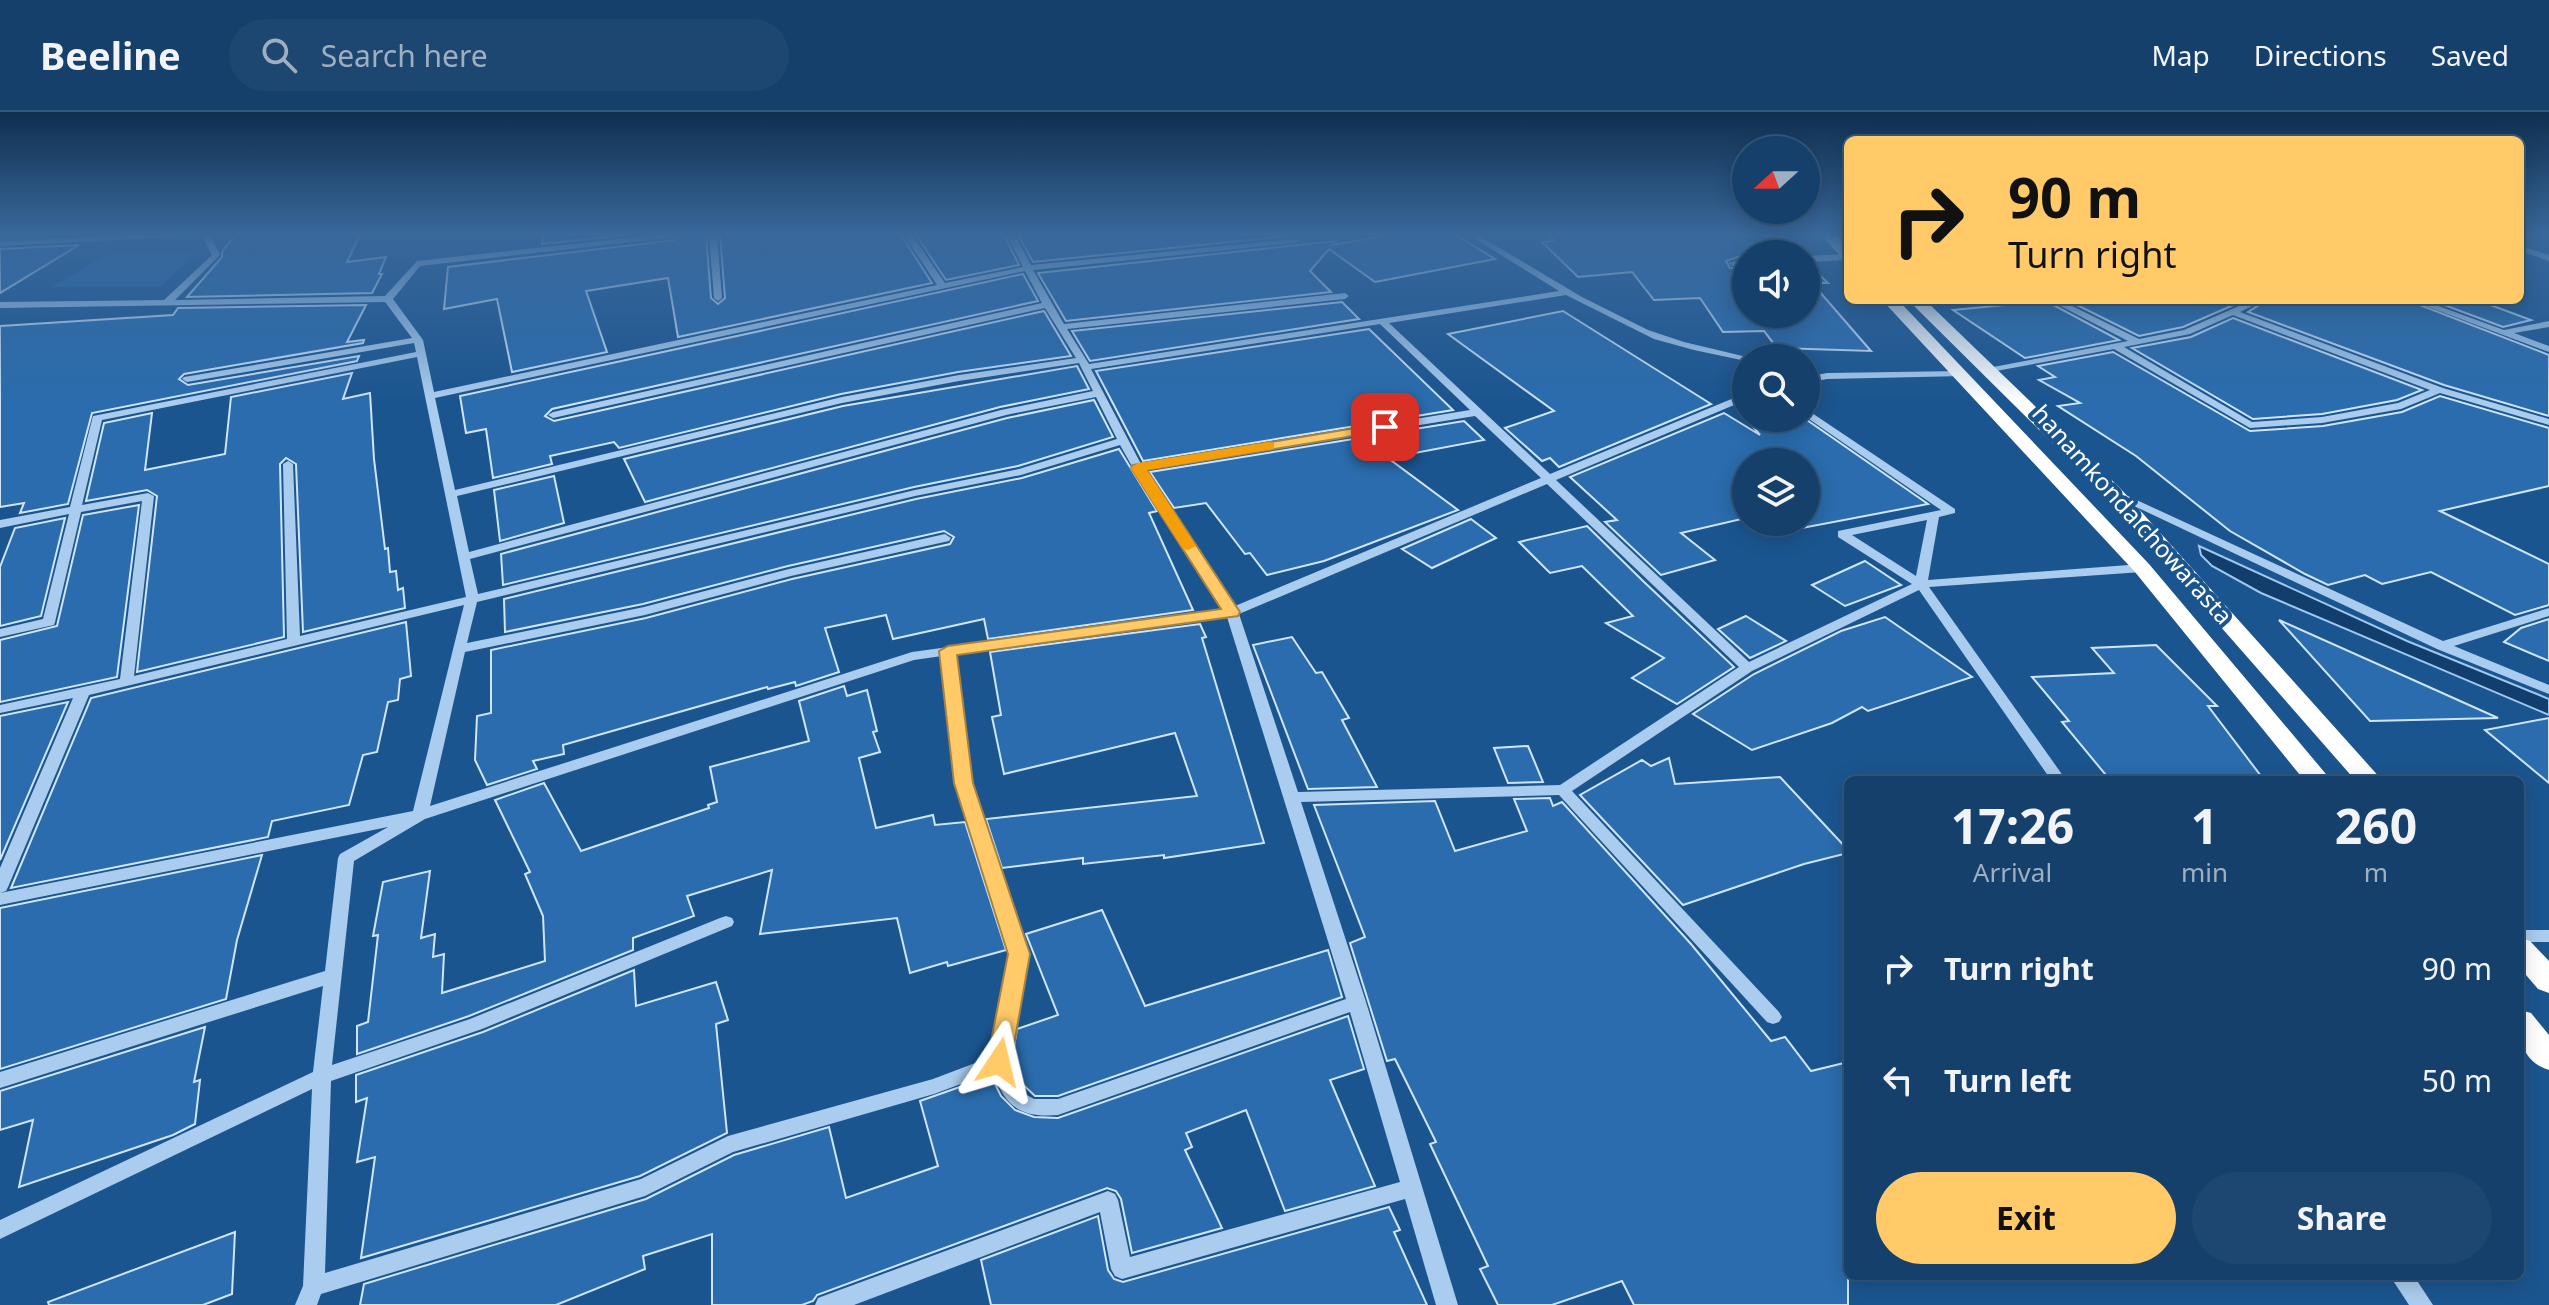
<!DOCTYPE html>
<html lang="en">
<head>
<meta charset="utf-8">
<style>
  :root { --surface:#14406b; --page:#1d4771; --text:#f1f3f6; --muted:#9dafc1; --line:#33597e; --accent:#ffca67 }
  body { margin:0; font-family:"Noto Sans",sans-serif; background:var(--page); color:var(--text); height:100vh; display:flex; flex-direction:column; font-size:30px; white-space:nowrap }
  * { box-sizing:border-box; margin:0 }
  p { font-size:26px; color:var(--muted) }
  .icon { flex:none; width:44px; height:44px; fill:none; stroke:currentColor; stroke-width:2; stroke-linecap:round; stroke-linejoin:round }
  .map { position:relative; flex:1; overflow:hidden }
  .panel { position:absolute; left:1844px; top:664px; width:680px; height:504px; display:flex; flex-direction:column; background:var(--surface); border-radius:12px; box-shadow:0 4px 20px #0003,0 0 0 2px var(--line) }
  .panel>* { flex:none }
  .top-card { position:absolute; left:1844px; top:24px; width:680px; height:168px; border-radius:12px; box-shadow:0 4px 20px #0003,0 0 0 2px var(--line); background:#ffca67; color:#111; overflow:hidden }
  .needle { width:52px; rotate:249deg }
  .buttons { position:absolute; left:1732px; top:24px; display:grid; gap:16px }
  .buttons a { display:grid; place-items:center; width:88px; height:88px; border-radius:50%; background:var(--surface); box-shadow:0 4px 20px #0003,0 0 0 2px var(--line); font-size:40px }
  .pin { position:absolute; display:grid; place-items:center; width:68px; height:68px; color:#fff; margin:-34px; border-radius:16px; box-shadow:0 4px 12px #0006 }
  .me { position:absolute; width:88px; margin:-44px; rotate:10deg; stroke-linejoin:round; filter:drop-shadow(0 0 6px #0008) }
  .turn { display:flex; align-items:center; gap:28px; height:168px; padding:0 32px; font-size:36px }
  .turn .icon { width:104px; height:104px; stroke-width:2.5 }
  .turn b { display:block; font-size:56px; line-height:68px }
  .eta { display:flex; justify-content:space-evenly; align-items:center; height:136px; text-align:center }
  .eta b { font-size:48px; font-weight:700; line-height:56px }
  .primary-button { display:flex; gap:16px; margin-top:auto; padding:16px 32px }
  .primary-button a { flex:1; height:92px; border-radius:48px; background:var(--accent); color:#111; font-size:32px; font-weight:700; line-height:92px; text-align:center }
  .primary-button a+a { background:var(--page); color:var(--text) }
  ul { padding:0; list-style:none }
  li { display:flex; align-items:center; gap:24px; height:112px; padding:0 32px }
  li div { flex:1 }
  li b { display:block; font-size:30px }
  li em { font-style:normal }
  header { display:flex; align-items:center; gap:48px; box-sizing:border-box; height:112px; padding:0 40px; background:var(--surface); border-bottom:2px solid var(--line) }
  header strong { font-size:38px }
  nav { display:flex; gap:44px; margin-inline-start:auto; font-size:28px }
  .search { width:560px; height:72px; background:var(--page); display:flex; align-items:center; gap:20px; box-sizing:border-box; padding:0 28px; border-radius:44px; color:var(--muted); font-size:30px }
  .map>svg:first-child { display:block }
</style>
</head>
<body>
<header>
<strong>Beeline</strong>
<div class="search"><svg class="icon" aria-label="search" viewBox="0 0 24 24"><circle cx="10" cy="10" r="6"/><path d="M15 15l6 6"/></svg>Search here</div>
<nav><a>Map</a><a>Directions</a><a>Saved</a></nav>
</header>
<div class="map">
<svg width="2549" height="1193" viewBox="0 0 2549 1193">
  <rect width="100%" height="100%" fill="#1b558f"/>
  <!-- green -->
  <polygon fill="#2467a8" points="197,139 161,174 52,175 109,141"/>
  <!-- water -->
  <polygon fill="#123e6d" stroke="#9dc8f0" stroke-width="2" points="2199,434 2407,529 2549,587 2549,603 2261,481 2212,454 2201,443"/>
  <!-- building -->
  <g fill="#2a6cad" stroke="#cfe5fa" stroke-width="2">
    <polygon points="235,123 360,123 347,150 386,145 379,162 382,162 372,181 187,185 222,145 222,140"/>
    <polygon points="543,123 628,123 542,132"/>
    <polygon points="682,123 706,123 711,186 718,192 725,186 720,123 901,123 932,171 678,225 668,166 586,179 607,240 512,260 497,187 444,197 448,155 675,128"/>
    <polygon points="916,123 1004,123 1019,153 946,168"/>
    <polygon points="1018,123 1288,123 1290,124 1033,150"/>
    <polygon points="1389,123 1456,123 1495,147 1375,170 1329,137 1310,159 1331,180 1066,209 1038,161 1336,129 1332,133"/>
    <polygon points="1550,123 1778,123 1798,142 1746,142 1726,149 1730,156 1746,156 1746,202 1806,202 1806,153 1809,153 1828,171 1812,171 1871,239 1777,236 1764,219 1723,220 1700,186 1654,188 1632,160 1578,165 1542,130 1554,129"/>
    <polygon points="79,133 0,181 0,137"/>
    <polygon points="1023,162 1038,189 552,297 545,304 554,309 1044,199 1071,244 958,260 841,282 619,336 614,330 550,344 552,352 493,366 486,317 466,321 460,284"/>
    <polygon points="2067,188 2245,188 2183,215 2139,224"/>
    <polygon points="2267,188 2407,188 2549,243 2549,304 2444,273 2248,200"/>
    <polygon points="2431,188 2477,188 2531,208 2503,215"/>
    <polygon points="2046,189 2119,228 2025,246 1953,198"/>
    <polygon points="1342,190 1359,207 1090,249 1072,219"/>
    <polygon points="366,193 347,230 364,228 363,231 184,262 179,267 188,273 359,244 357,249 92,301 68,392 20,401 24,391 0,395 0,214 173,203 178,196"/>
    <polygon points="1563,199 1676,270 1711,292 1559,355 1550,346 1542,349 1505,316 1554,299 1448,222"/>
    <polygon points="2233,206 2422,278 2397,288 2322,302 2253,307 2132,236 2191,225"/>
    <polygon points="1369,217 1453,298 1143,349 1096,259"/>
    <polygon points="2113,240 2250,319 2323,314 2402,300 2440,284 2549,316 2549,374 2440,399 2549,452 2549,493 2515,503 2431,460 2382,472 2365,463 2328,473 2305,462 2230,419 2136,344 2058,294 2080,291 2039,268 2055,265 2038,254"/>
    <polygon points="1077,254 1089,277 1000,295 645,390 624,347 843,294"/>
    <polygon points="352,261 343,287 370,281 374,347 385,437 388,436 390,460 396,459 398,478 403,476 405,496 303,520 296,352 286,346 280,352 284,525 137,560 157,384 147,378 86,389 104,311 152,301 145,358 225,342 231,285"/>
    <polygon points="1094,288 1113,325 1018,354 914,375 503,473 501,442 1007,306"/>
    <polygon points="1724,301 1760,323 1746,306 1804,306 1928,392 1781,420 1767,410 1806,410 1806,350 1746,350 1746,406 1681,421 1715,448 1661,463 1605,410 1617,408 1570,365"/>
    <polygon points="1464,309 1484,328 1388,346 1458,398 1324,449 1267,463 1250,441 1245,442 1206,391 1174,396 1150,360"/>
    <polygon points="1119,337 1157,399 1149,401 1193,498 988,527 984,507 893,527 886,503 825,516 839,560 796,574 795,570 768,577 767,575 563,633 564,642 533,649 537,657 487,673 475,648 477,604 491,601 491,538 646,506 792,467 950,432 954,425 944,419 788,454 643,492 505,520 504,487 916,387 1022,366"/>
    <polygon points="554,364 564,411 500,429 494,378"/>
    <polygon points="139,393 117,565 0,590 0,528 57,514 83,403"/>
    <polygon points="65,406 41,504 0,514 0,455 15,416"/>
    <polygon points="1471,407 1496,426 1432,456 1402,437"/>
    <polygon points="1587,414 1642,468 1734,555 1677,592 1632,566 1664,546 1606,511 1633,504 1582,454 1550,461 1519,430"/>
    <polygon points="1865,449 1901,473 1845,494 1812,473"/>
    <polygon points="1746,504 1786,529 1750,546 1718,517"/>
    <polygon points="1885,505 1972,565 1868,599 1862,595 1832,611 1752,638 1693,602 1754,562 1841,519"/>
    <polygon points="2549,507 2549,549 2504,530 2521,516"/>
    <polygon points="2279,508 2420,571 2498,606 2370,609"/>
    <polygon points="406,510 411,564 400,567 398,588 388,590 377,640 363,643 349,693 272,709 268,725 11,776 91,586"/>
    <polygon points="1200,512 1206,525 1202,526 1264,731 1164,746 1164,743 1083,752 1083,746 1002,756 986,707 1197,684 1175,621 1004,662 992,605 1001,603 990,540"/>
    <polygon points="1292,525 1316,561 1322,560 1349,606 1342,608 1377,675 1308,677 1253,533"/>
    <polygon points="2156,533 2217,594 2208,594 2264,668 2110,668 2062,610 2069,609 2032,565 2114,561 2092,536"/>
    <polygon points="844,574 847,584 867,578 877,619 873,620 880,640 859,646 876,716 933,703 935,713 965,710 1006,838 948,854 947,850 910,861 897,806 760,822 772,758 687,784 694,804 633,826 633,838 469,904 357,942 357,914 368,910 378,823 373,824 383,770 430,759 421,826 435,822 433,845 444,842 442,881 545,849 543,804 525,762 530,760 495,688 544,671 581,739 709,696 708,693 717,690 710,655 809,629 799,589"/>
    <polygon points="68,590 0,748 0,604"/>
    <polygon points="2549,606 2549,671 2485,618"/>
    <polygon points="1528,634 1543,670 1508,671 1494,636"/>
    <polygon points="1669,646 1675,672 1780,665 1848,738 1848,741 1804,752 1683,793 1580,683 1642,648 1651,654"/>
    <polygon points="1550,686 1553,694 1562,690 1691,832 1771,929 1785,925 1811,959 1848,950 1848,1193 1634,1193 1622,1169 1552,1193 1498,1193 1480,1157 1488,1154 1430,1032 1436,1030 1395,947 1387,949 1350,831 1365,825 1314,693 1435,689 1455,739 1527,719 1514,687"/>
    <polygon points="262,743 237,828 226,887 0,957 0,796"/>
    <polygon points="1102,798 1145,894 1328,838 1342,885 1058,984 1035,984 1018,968 1011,950 1016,949 1013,941 1017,917 1058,903 1026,822"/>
    <polygon points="634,858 636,894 716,870 728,908 716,912 727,1021 640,1064 361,1146 375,1045 357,1050 367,986 356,990 356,963 483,920"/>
    <polygon points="1348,904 1364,957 1330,968 1375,1074 1285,1099 1246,998 1186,1021 1192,1035 1185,1038 1222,1116 1132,1141 1121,1087 1116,1079 1107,1076 817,1183 813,1189 802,1193 712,1193 712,1122 643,1144 645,1157 556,1193 360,1193 364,1172 646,1087 734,1043 829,1015 846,1086 938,1054 920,989 991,964 1001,984 1015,998 1034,1005 1058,1006"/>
    <polygon points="205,915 194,970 200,968 195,1012 173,1023 19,1075 33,1008 0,1018 0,979"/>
    <polygon points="1389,1095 1400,1118 1394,1120 1427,1193 991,1193 981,1148 1098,1104 1108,1158 1114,1167 1123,1170"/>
    <polygon points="235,1120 232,1182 203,1193 49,1193 48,1190"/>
  </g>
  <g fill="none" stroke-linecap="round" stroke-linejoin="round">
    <!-- minor -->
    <g fill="#ace" fill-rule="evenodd">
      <polygon points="127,123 175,123 171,125 0,134 0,130"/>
      <path d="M202,123H210L220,143L175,188L385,184L417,149L654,123H679L675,125L420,154L393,187L423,228L434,280L937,173L904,123H912L945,171L1023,155L1007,123H1015L1031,153L1295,127L1299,129L1295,131L1033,158L1064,212L1345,181L1349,184L1345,187L1067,217L1089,252L1559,179L1469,123H1478L1582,185L1648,218L1684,230L1751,246H1746V249L1694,238L1654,227L1566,183L1389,211L1550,362L1746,281V288L1556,368L1749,550L1912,472L1838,425V419L1941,398L1806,305V297L1955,397V401L1939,405L1928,468L2142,452L2148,456L2142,460L1929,475L2066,668H2051L1919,478L1752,559L1572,679L1779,900L1782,905L1779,910L1773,912L1767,910L1559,683L1301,690L1366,890L1458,1193H1436L1405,1087L1122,1167L1115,1164L1111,1157L1100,1100L854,1193H815L818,1186L826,1183L1108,1079L1115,1082L1118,1088L1130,1145L1400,1070L1350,900L1058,1003C1021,1006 1005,995 993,960L934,982L733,1040L645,1084L321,1182L317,1193H295L303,1174L312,977L0,1127V1108L313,960L323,874L0,976V960L325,859L338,746L340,742L388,715L0,793V781L413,699L464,493L89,583L8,775L6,779L0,781V756L73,586L0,601V593L120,567L142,389L81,400L55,510L54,513L0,525V517L43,507L69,402L0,416V408L70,395L93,304L416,240L414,231L187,270L182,267L184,265L412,226L385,190L0,196V190L164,188L212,143ZM1025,159L1042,191L553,300L548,303L553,306L1045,196L1076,246L959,263L842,285L455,378L435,286ZM1380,212L1470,298L1141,352L1091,257ZM417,245L466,485L300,524L293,352L288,349L283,352L287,527L134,564L154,384L148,381L82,393L102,308ZM1079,251L1093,279L1001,298L469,440L457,384L842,291L959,269ZM1096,285L1117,327L1019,357L915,378L478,482L470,447L1006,303ZM1475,304L1541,366L1235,494L1145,358ZM1120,333L1133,356L1224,497L912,540L430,694L465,540L645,503L791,464L949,429L951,426L945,422L789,457L644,495L467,531L477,490L915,384L1021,363ZM1547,372L1739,555L1560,673L1298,680L1239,502ZM1927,408L1916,464L1852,423ZM1227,505L1346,887L1058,987H1034L1025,982L1015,969L1008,950L1028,842L970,671L955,542ZM942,544L956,671L1010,842L991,945L933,967L728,1024L641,1067L325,1161L331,969L482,917L732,814L734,810L732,806L726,804L720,806L470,907L332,953L354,749L425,707L914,548Z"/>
      <polygon points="709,123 717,123 722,186 718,189 714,186"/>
      <polygon points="2520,134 2549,143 2549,149 2520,139"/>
      <polygon points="1848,142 1848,148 1806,150 1806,144"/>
      <polygon points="1746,147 1746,153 1732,154 1728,151"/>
      <path d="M2049,188H2060L2139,227L2184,218L2253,188H2264L2240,200L2443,276L2549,307V313L2440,281L2401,297L2322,311L2250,316L2114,237L1985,261V257L1988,256L2128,229ZM2233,203L2430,278L2398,291L2322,305L2252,310L2124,235L2190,222Z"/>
      <polygon points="2410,188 2422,188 2504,218 2549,209 2549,215 2514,221 2549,234 2549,240"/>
      <polygon points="1961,259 1964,260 1964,264 1827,267 1806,271 1806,265 1827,261"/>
      <polygon points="2117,379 2443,529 2549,496 2549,504 2454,534 2549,573 2549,582 2437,537 2113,384 2113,380"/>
      <rect x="2520" y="818" width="29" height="12"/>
      <polygon points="2390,1164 2414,1164 2433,1193 2409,1193"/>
    </g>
    <!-- highway -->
    <g fill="#fff" fill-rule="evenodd">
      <polygon points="1821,123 1836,123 1848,136 1848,148 1843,147"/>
      <polygon points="1882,188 1898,188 2149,452 2331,668 2304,668 2135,460"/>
      <polygon points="1908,188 1925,188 2120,376 2382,668 2355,668 2106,384"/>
      <polygon points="2520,826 2530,829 2549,849 2549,881 2538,877 2520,856"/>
      <path d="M2520,898L2531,901L2549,923V958C2519,948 2520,925 2520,898Z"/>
    </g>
  </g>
  <!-- sky -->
  <linearGradient id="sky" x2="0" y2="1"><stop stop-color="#0f2f4f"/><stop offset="0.42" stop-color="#39689b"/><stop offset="1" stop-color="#39689b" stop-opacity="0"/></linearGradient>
  <rect width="2549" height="290" fill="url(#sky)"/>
  <!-- route -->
  <polygon fill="#ffca67" stroke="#a68343" stroke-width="2" points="1385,311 1390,312 1390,318 1147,358 1240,500 1238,504 957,543 973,671 1030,842 1011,950 1008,957 999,960 991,957 987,950 1008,842 954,671 939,539 948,534 1221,497 1131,356 1133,353"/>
  <!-- slow -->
  <polygon fill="#f59e0b" points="1269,330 1274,331 1274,337 1147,358 1196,434 1188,438 1183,437 1131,356 1138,351"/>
  <g text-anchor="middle" stroke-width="8" stroke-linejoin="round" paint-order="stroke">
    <!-- street labels -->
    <g font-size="24" fill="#fff" stroke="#1b558f">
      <text transform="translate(2132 403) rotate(48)" y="8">hanamkonda chowarasta</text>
    </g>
  </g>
</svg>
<div class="buttons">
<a><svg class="needle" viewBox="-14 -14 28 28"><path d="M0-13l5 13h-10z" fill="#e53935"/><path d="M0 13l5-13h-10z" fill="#9dafc1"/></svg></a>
<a><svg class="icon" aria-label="sound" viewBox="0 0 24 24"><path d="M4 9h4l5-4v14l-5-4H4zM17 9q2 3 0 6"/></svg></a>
<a><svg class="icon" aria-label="search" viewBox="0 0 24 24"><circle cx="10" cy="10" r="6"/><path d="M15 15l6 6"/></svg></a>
<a><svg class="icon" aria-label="layers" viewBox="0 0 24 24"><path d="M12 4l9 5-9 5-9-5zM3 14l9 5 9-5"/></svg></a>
</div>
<div class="pin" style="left:1385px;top:315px;background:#d93025"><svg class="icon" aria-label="arrive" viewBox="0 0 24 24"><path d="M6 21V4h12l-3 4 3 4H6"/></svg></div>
<svg class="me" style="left:999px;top:950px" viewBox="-20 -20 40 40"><path d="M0-17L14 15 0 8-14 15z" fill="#ffca67" stroke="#fff" stroke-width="4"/></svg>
<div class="top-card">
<div class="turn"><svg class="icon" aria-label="right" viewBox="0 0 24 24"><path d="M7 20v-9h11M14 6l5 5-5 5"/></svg><div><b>90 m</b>Turn right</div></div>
</div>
<section class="panel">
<div class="eta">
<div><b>17:26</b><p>Arrival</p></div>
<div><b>1</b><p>min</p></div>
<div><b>260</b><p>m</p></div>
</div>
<ul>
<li><svg class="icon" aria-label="right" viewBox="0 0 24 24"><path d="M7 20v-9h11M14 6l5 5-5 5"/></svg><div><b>Turn right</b></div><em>90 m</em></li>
<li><svg class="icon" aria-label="left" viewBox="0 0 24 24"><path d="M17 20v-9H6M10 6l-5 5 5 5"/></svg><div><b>Turn left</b></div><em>50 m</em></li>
</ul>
<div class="primary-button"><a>Exit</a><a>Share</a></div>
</section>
</div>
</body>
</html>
